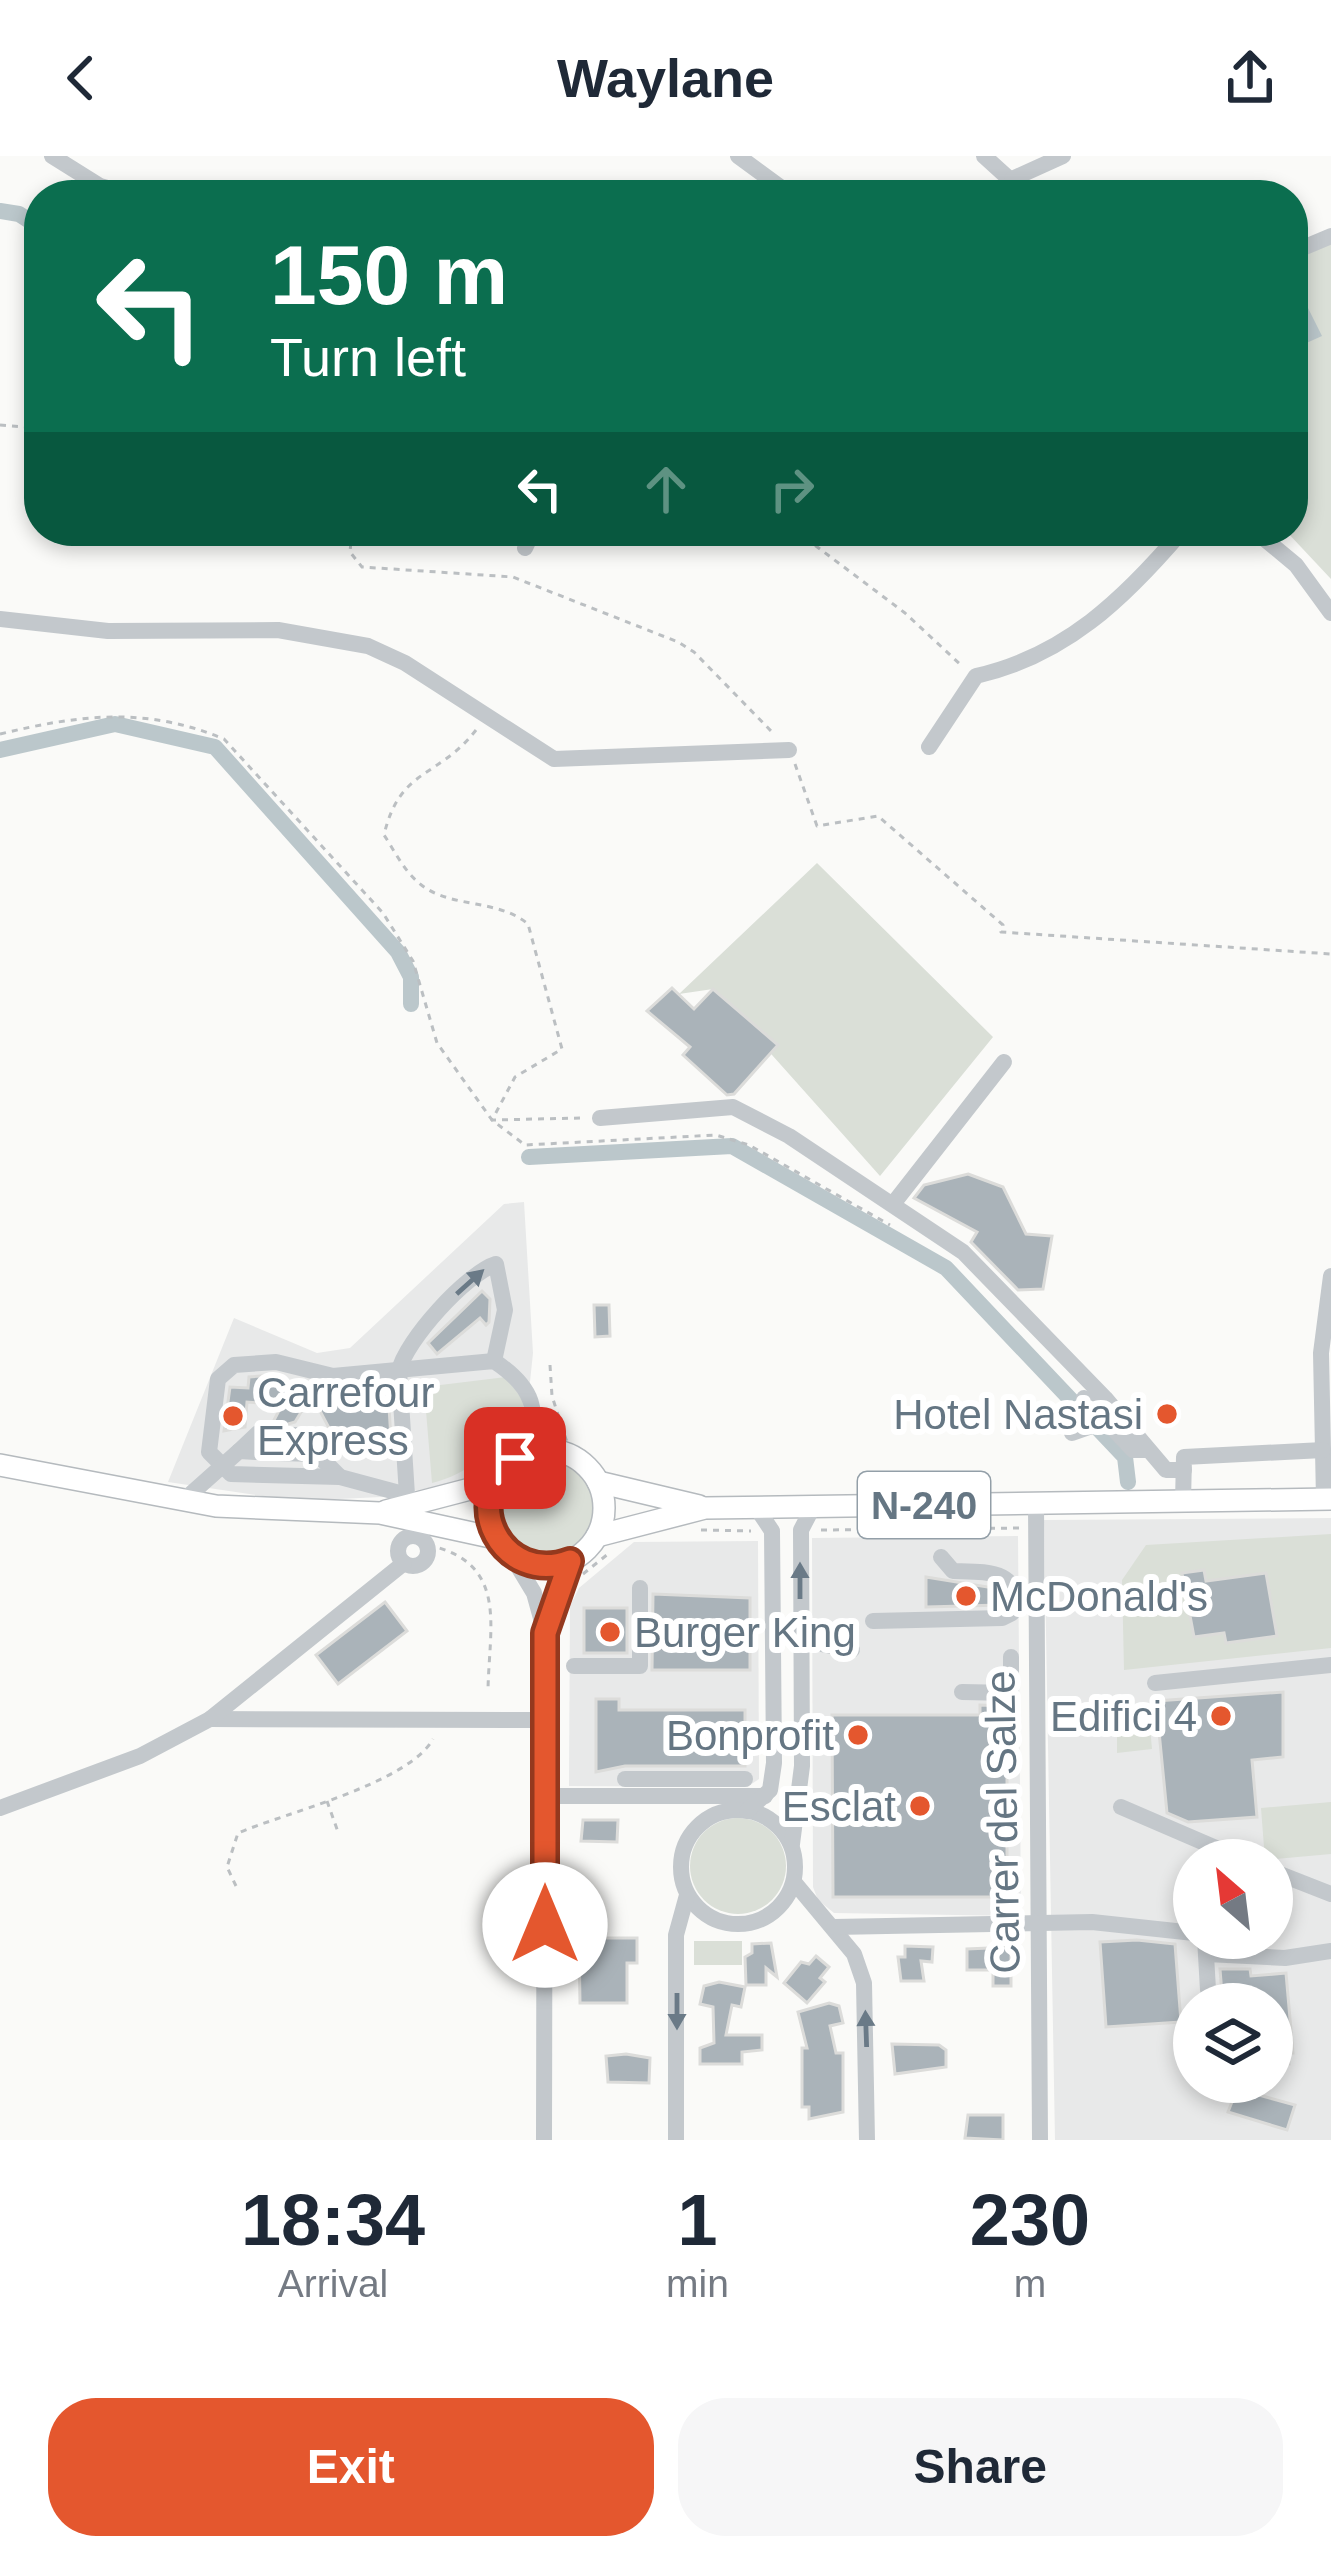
<!DOCTYPE html>
<html lang="en">
<head>
<meta charset="utf-8">
<style>
  :root { --surface:#fff; --page:#f6f6f7; --text:#1f2937; --muted:#747a83; --accent:#e4572e }
  body { margin:0; font-family:Helvetica,sans-serif; background:var(--page); color:var(--text); height:100vh; display:flex; flex-direction:column; font-size:45px; white-space:nowrap }
  * { box-sizing:border-box; margin:0 }
  p { font-size:39px; color:var(--muted) }
  .icon { flex:none; width:66px; height:66px; fill:none; stroke:currentColor; stroke-width:2; stroke-linecap:round; stroke-linejoin:round }
  .map { position:relative; height:1984px; overflow:hidden }
  .sheet { display:flex; flex-direction:column; background:var(--surface); flex:1 }
  .sheet>* { flex:none }
  .guide { position:absolute; left:24px; top:24px; width:1284px; height:366px; border-radius:48px; box-shadow:0 6px 18px #0003; background:#0b6e4f; color:#fff; overflow:hidden }
  .needle { width:78px; rotate:332deg }
  .buttons { position:absolute; left:1173px; top:1683px; display:grid; gap:24px }
  .buttons a { display:grid; place-items:center; width:120px; height:120px; border-radius:50%; background:var(--surface); box-shadow:0 6px 18px #0003; font-size:60px }
  .pin { position:absolute; display:grid; place-items:center; width:102px; height:102px; color:#fff; margin:-51px; border-radius:24px; box-shadow:0 6px 18px #0006 }
  .me { position:absolute; width:132px; margin:-66px; rotate:0deg; stroke-linejoin:round; filter:drop-shadow(0 0 9px #0008) }
  .turn { display:flex; align-items:center; gap:42px; height:252px; padding:0 48px; font-size:54px }
  .turn .icon { width:156px; height:156px; stroke-width:2.5 }
  .turn b { display:block; font-size:84px; line-height:102px }
  .lanes { display:flex; align-items:center; height:114px; padding:0 48px; background:#0003; justify-content:center; gap:60px; direction:ltr }
  .lanes .off { opacity:.35 }
  .eta { display:flex; justify-content:space-evenly; align-items:center; height:204px; text-align:center }
  .eta b { font-size:72px; font-weight:600; line-height:84px }
  .button { display:flex; gap:24px; margin-top:auto; padding:24px 48px }
  .button a { flex:1; height:138px; border-radius:48px; background:var(--accent); color:#fff; font-size:48px; font-weight:600; line-height:138px; text-align:center }
  .button a+a { background:var(--page); color:var(--text) }
  header { display:flex; justify-content:space-between; align-items:center; height:156px; padding:0 48px; background:var(--surface); font-size:54px; font-weight:600 }
  .map>svg:first-child { display:block }
</style>
</head>
<body>
<header><svg class="icon" aria-label="back" viewBox="0 0 24 24"><path d="M15 5l-7 7 7 7"/></svg>Waylane<svg class="icon" aria-label="share" viewBox="0 0 24 24"><path d="M12 15V3M7 8l5-5 5 5M5 13v7h14v-7"/></svg></header>
<div class="map">
<svg width="1331" height="1984" viewBox="0 0 1331 1984">
  <rect width="100%" height="100%" fill="#fafaf8"/>
  <!-- built -->
  <g fill="#e8e9e9" fill-rule="evenodd">
    <polygon points="524,1046 533,1197 525,1274 472,1324 381,1341 297,1345 168,1326 234,1162 317,1197 350,1192 504,1048"/>
    <path d="M1331,1362V1984H1055L1044,1364ZM1194,1704H1272V1782H1194ZM1194,1848H1272V1926H1194Z"/>
    <polygon points="1018,1380 1021,1760 834,1757 818,1744 813,1731 812,1382"/>
    <polygon points="758,1385 759,1623 747,1631 569,1630 570,1450 579,1432 634,1386"/>
  </g>
  <!-- green -->
  <g fill="#dadfd7">
    <polygon points="1331,85 1331,423 1286,375 1293,375 1293,102"/>
    <polygon points="817,707 993,881 880,1020 713,833 679,838"/>
    <path d="M506,1221L524,1246C520,1282 465,1320 432,1327L424,1231Z"/>
    <circle cx="546" cy="1353" r="49"/>
    <polygon points="1331,1378 1331,1492 1124,1514 1122,1424 1146,1389"/>
    <polygon points="1148,1549 1152,1593 1117,1597 1117,1552"/>
    <polygon points="1331,1646 1331,1698 1265,1704 1261,1652"/>
    <circle cx="738" cy="1710" r="48"/>
    <rect x="694" y="1785" width="48" height="24"/>
  </g>
  <!-- water -->
  <polygon fill="#bbc7cb" points="1293,122 1322,180 1293,193"/>
  <g fill="none" stroke-linecap="round" stroke-linejoin="round">
    <!-- canal -->
    <g stroke="#bbc7cb" stroke-width="16">
      <polyline points="0,55 19,58 39,71"/>
      <polyline points="0,594 115,568 215,591 398,796 411,821 411,848"/>
      <polyline points="529,1001 732,990 946,1112 1125,1301 1128,1326"/>
    </g>
  </g>
  <!-- building -->
  <g fill="#aab3b9" stroke="#dcdcda" stroke-width="3">
    <polygon points="672,832 694,853 713,833 778,889 734,938 727,939 683,899 690,891 647,855"/>
    <polygon points="968,1018 1003,1031 1026,1078 1052,1080 1043,1133 1018,1134 971,1086 977,1076 914,1042 924,1029"/>
    <polygon points="482,1135 490,1143 489,1166 486,1169 480,1162 437,1198 428,1187"/>
    <polygon points="594,1149 609,1149 610,1180 595,1181"/>
    <polygon points="275,1219 277,1229 329,1237 388,1235 391,1283 337,1287 320,1255 303,1253 295,1266 278,1271 273,1266 282,1249 247,1246 245,1271 224,1275 230,1231 248,1232 249,1221"/>
    <polygon points="1204,1414 1206,1425 1266,1417 1277,1480 1226,1487 1224,1477 1194,1481 1182,1417"/>
    <polygon points="926,1421 994,1432 1000,1449 926,1451"/>
    <polygon points="653,1438 750,1442 750,1514 652,1514"/>
    <polygon points="385,1446 407,1475 338,1528 316,1499"/>
    <rect x="584" y="1452" width="43" height="45"/>
    <polygon points="1283,1536 1283,1601 1252,1604 1257,1661 1188,1666 1167,1657 1156,1545"/>
    <polygon points="596,1543 619,1543 619,1554 745,1554 745,1610 625,1610 596,1616"/>
    <polygon points="980,1549 1002,1550 1007,1559 1007,1741 833,1741 832,1559 980,1559"/>
    <polygon points="583,1664 618,1664 617,1686 581,1685"/>
    <polygon points="579,1782 637,1782 637,1807 627,1807 627,1847 580,1847"/>
    <polygon points="1137,1784 1175,1788 1181,1866 1106,1871 1100,1786"/>
    <polygon points="771,1787 777,1821 766,1812 766,1829 746,1829 745,1801 752,1797 752,1788"/>
    <polygon points="905,1790 933,1791 932,1806 921,1805 924,1825 901,1825 898,1801 905,1801"/>
    <polygon points="1011,1791 1011,1830 993,1830 993,1814 967,1814 967,1793"/>
    <polygon points="816,1800 829,1811 820,1822 825,1826 807,1847 784,1827 801,1806 809,1808"/>
    <polygon points="1220,1813 1250,1813 1251,1820 1286,1817 1293,1897 1288,1897 1289,1908 1272,1910 1272,1848 1253,1848 1252,1836 1222,1838"/>
    <polygon points="719,1826 745,1831 741,1851 732,1849 726,1879 762,1879 762,1894 742,1896 742,1908 700,1908 700,1892 714,1887 713,1851 700,1848 704,1830"/>
    <polygon points="829,1847 839,1850 843,1867 830,1870 836,1897 843,1897 843,1956 809,1963 809,1951 802,1951 802,1892 807,1892 798,1856"/>
    <polygon points="892,1888 939,1889 946,1894 946,1911 895,1918"/>
    <polygon points="626,1898 650,1902 649,1927 608,1926 606,1900"/>
    <polygon points="1237,1933 1295,1949 1287,1974 1228,1956"/>
    <polygon points="968,1959 1003,1959 1003,1984 965,1982"/>
  </g>
  <g fill="none" stroke-linecap="round" stroke-linejoin="round">
    <defs>
      <g id="major">
        <circle cx="546" cy="1352" r="58"/>
        <polyline points="0,1309 216,1350 380,1357 495,1382"/>
        <polyline points="598,1326 699,1350"/>
        <polyline points="386,1355 493,1327"/>
        <polyline points="597,1380 705,1352 1331,1343"/>
      </g>
    </defs>
    <!-- major casing -->
    <use href="#major" stroke="#b5babe" stroke-width="24"/>
    <!-- path -->
    <g stroke="#bbbfc2" stroke-width="3" stroke-dasharray="6 6" stroke-linecap="butt">
      <polyline points="0,269 39,272"/>
      <polyline points="352,375 350,396 362,411 513,421 678,486 694,496 772,576"/>
      <polyline points="796,375 905,457 962,510"/>
      <path d="M476,574C438,623 400,611 384,679C394,694 404,715 419,727C449,753 497,742 528,768L562,893L515,921L492,964L582,962"/>
      <path d="M0,578C79,559 145,550 224,583L383,757L413,805L437,887L492,964L525,989L716,979L749,989L890,1069"/>
      <polyline points="795,608 817,670 878,660 1003,769 1001,776 1331,798"/>
      <polyline points="550,1209 552,1240 571,1299"/>
      <polyline points="701,1374 751,1375"/>
      <polyline points="821,1374 1021,1372"/>
      <path d="M428,1389C509,1407 489,1470 488,1534"/>
      <polyline points="583,1418 608,1398"/>
      <polyline points="327,1645 338,1676"/>
      <path d="M236,1730L227,1711L238,1677C285,1657 409,1627 433,1583"/>
    </g>
    <!-- minor -->
    <g stroke="#c3c8cc" stroke-width="16">
      <polyline points="52,0 100,30 132,39"/>
      <polyline points="738,0 791,39"/>
      <polyline points="984,0 1027,39"/>
      <polyline points="1012,23 1063,0"/>
      <polyline points="1293,96 1331,80"/>
      <polyline points="1255,375 1296,409 1331,457"/>
      <polyline points="525,392 533,375"/>
      <polyline points="0,463 108,475 278,474 368,490 405,507 554,603 789,594"/>
      <path d="M929,591L976,520C1065,500 1124,443 1182,375"/>
      <polyline points="600,962 733,951 789,980 963,1096 1105,1242 1166,1314 1184,1314"/>
      <polyline points="893,1048 1004,906"/>
      <polyline points="1084,1242 1133,1294 1146,1294"/>
      <polyline points="1072,1277 1106,1265"/>
      <polyline points="288,1279 305,1279 317,1298"/>
      <polyline points="239,1295 258,1277 267,1277"/>
      <polyline points="277,1297 317,1298 340,1321"/>
      <path d="M407,1339L340,1321L231,1318L209,1296L218,1223L234,1209L276,1206L333,1220L494,1205C532,1230 544,1257 523,1298"/>
      <polyline points="1324,1343 1321,1197 1331,1120"/>
      <polyline points="184,1344 239,1295 256,1296"/>
      <path d="M414,1345L407,1339L399,1215C405,1185 467,1117 496,1108L505,1154L494,1205"/>
      <polyline points="1183,1346 1184,1301 1323,1294"/>
      <polyline points="1036,1348 1040,1984"/>
      <circle cx="413" cy="1395" r="15"/>
      <polyline points="511,1399 534,1437 545,1477 544,1984"/>
      <path d="M873,1465L1002,1462L1012,1457C1024,1413 986,1416 953,1415L941,1401"/>
      <polyline points="546,1470 570,1405"/>
      <polyline points="800,1484 852,1494"/>
      <polyline points="574,1510 640,1510 640,1432"/>
      <polyline points="1155,1527 1331,1509"/>
      <polyline points="962,1536 1011,1537 1011,1501"/>
      <polyline points="210,1563 545,1564"/>
      <polyline points="625,1623 745,1623"/>
      <polyline points="546,1640 765,1640"/>
      <polyline points="1121,1651 1244,1704"/>
      <polyline points="0,1652 140,1600 210,1563 404,1407"/>
      <circle cx="738" cy="1711" r="57"/>
      <polyline points="747,1655 770,1634 774,1607 772,1375 756,1351"/>
      <polyline points="792,1688 802,1610 801,1374 813,1351"/>
      <polyline points="1272,1715 1331,1738"/>
      <polyline points="794,1726 854,1798 864,1827 867,1984"/>
      <polyline points="834,1771 1092,1766 1194,1777"/>
      <polyline points="1205,1782 1208,1834"/>
      <polyline points="1207,1798 1285,1802 1331,1795"/>
      <polyline points="676,1984 676,1779 687,1739"/>
    </g>
    <!-- major -->
    <use href="#major" stroke="#fff" stroke-width="21"/>
  </g>
  <!-- one-way arrows -->
  <defs><path id="oneway-solid" d="M-6-.8H1V-3.2L6.5 0L1 3.2V.8H-6Z" transform="scale(3)"/></defs>
  <g fill="#6a7a87">
    <use href="#oneway-solid" transform="translate(470 1126) rotate(-42)"/>
    <use href="#oneway-solid" transform="translate(800 1425) rotate(-90)"/>
    <use href="#oneway-solid" transform="translate(677 1855) rotate(90)"/>
    <use href="#oneway-solid" transform="translate(866 1873) rotate(-92)"/>
  </g>
  <g fill="none" stroke-linecap="round" stroke-linejoin="round">
    <defs>
      <path id="route" d="M515,1302C457,1344 503,1430 570,1405L545,1477V1769"/>
    </defs>
    <!-- route casing -->
    <use href="#route" stroke="#94391e" stroke-width="30"/>
    <!-- route -->
    <use href="#route" stroke="#e4572e" stroke-width="21"/>
  </g>
  <!-- markers -->
  <g fill="#e4572e" stroke="#fff" stroke-width="4.5">
    <circle cx="1167" cy="1258" r="12"/>
    <circle cx="233" cy="1260" r="12"/>
    <circle cx="966" cy="1440" r="12"/>
    <circle cx="610" cy="1476" r="12"/>
    <circle cx="1221" cy="1560" r="12"/>
    <circle cx="858" cy="1579" r="12"/>
    <circle cx="920" cy="1650" r="12"/>
  </g>
  <g text-anchor="middle" stroke-width="12" stroke-linejoin="round" paint-order="stroke">
    <!-- shield labels -->
    <rect fill="#fff" stroke="#939fa8" stroke-width="3" x="858" y="1316" width="132" height="66" rx="9"/>
    <g font-size="39" font-weight="bold" fill="#657683">
      <text x="924" y="1363">N-240</text>
    </g>
    <!-- poi labels -->
    <g font-size="42" fill="#657683" stroke="#fff" text-anchor="end">
      <text x="257" y="1251" text-anchor="start">Carrefour<tspan x="257" dy="48">Express</tspan></text>
      <text x="1143" y="1273">Hotel Nastasi</text>
      <text x="990" y="1455" text-anchor="start">McDonald's</text>
      <text x="634" y="1491" text-anchor="start">Burger King</text>
      <text x="1197" y="1575">Edifici 4</text>
      <text x="834" y="1594">Bonprofit</text>
      <text x="896" y="1665">Esclat</text>
    </g>
    <!-- street labels -->
    <g font-size="42" fill="#657683" stroke="#fff">
      <text transform="translate(1002 1666) rotate(-91)" y="15">Carrer del Salze</text>
    </g>
  </g>
</svg>
<div class="buttons">
<a><svg class="needle" viewBox="-14 -14 28 28"><path d="M0-13l5 13h-10z" fill="#e53935"/><path d="M0 13l5-13h-10z" fill="#747a83"/></svg></a>
<a><svg class="icon" aria-label="layers" viewBox="0 0 24 24"><path d="M12 4l9 5-9 5-9-5zM3 14l9 5 9-5"/></svg></a>
</div>
<div class="pin" style="left:515px;top:1302px;background:#d93025"><svg class="icon" aria-label="arrive" viewBox="0 0 24 24"><path d="M6 21V4h12l-3 4 3 4H6"/></svg></div>
<svg class="me" style="left:545px;top:1769px" viewBox="-20 -20 40 40"><circle r="19" fill="#fff"/><path d="M0-13L10 11 0 6-10 11z" fill="#e4572e"/></svg>
<div class="guide">
<div class="turn"><svg class="icon" aria-label="left" viewBox="0 0 24 24"><path d="M17 20v-9H6M10 6l-5 5 5 5"/></svg><div><b>150 m</b>Turn left</div></div>
<div class="lanes"><svg class="icon" aria-label="left" viewBox="0 0 24 24"><path d="M17 20v-9H6M10 6l-5 5 5 5"/></svg><svg class="icon off" aria-label="ahead" viewBox="0 0 24 24"><path d="M12 20V5M6 11l6-6 6 6"/></svg><svg class="icon off" aria-label="right" viewBox="0 0 24 24"><path d="M7 20v-9h11M14 6l5 5-5 5"/></svg></div>
</div>
</div>
<section class="sheet">
<div class="eta">
<div><b>18:34</b><p>Arrival</p></div>
<div><b>1</b><p>min</p></div>
<div><b>230</b><p>m</p></div>
</div>
<div class="button"><a>Exit</a><a>Share</a></div>
</section>
</body>
</html>
